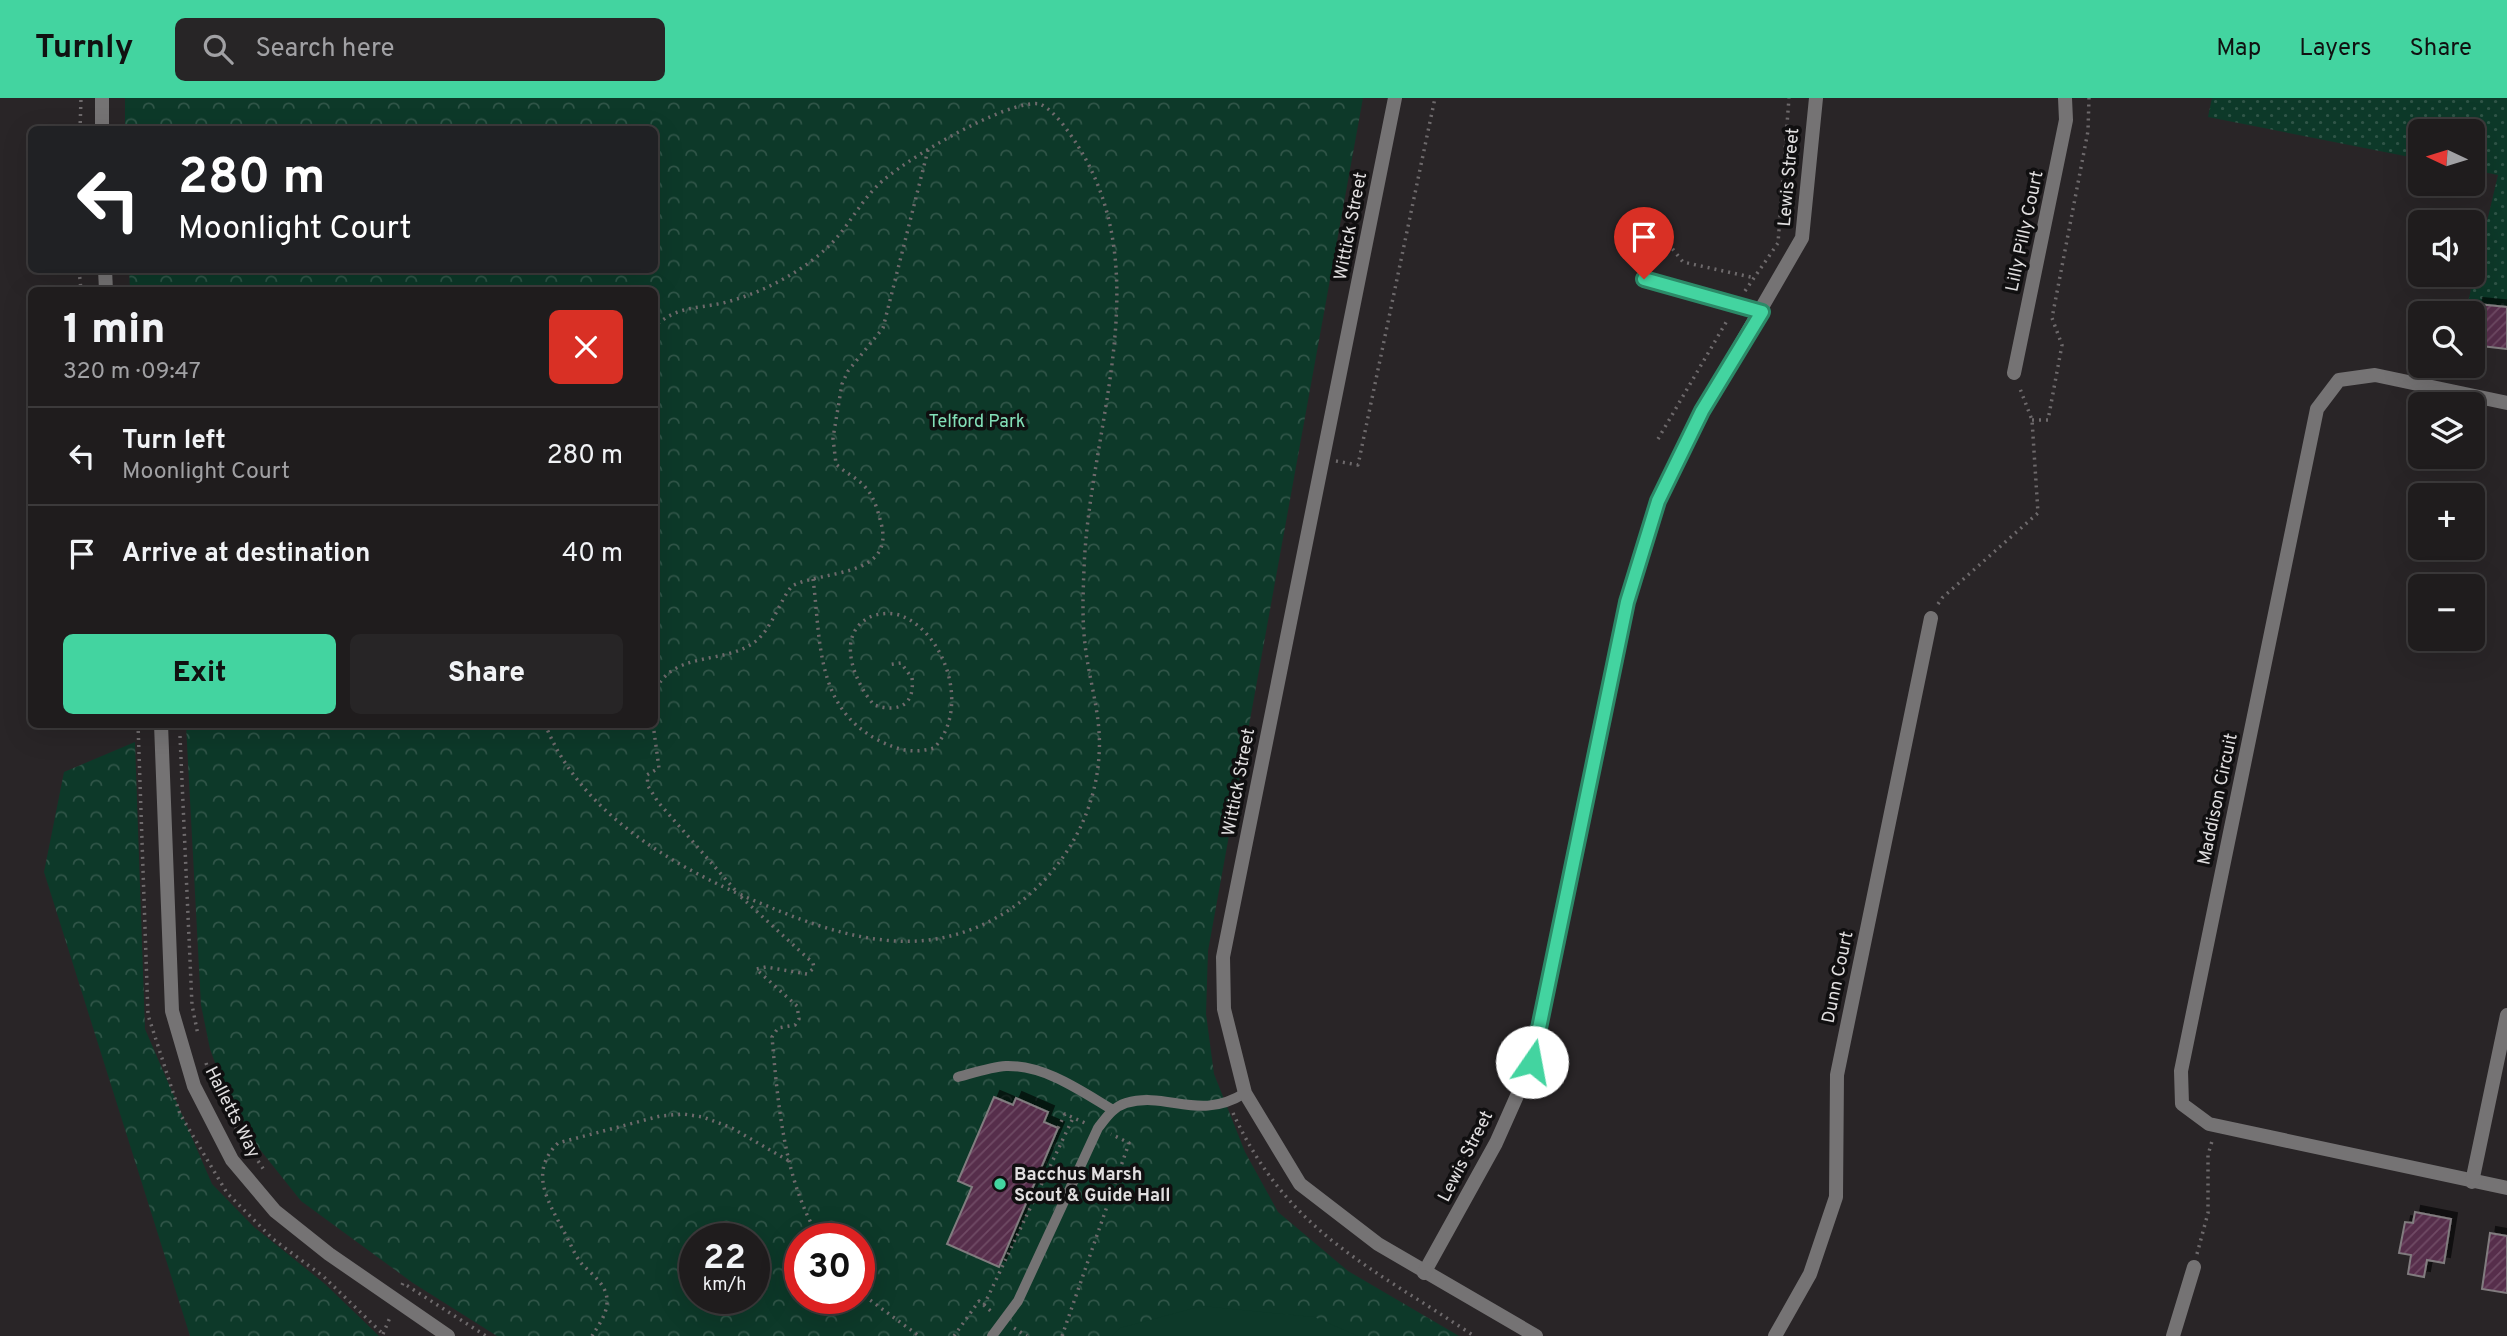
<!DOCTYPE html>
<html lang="en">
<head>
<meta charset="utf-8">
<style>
  :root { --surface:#1f1c1d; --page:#272526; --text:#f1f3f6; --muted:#a1a1a4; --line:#3c3a3b; --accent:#43d4a0 }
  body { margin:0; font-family:Overpass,sans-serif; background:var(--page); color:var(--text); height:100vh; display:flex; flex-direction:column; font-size:26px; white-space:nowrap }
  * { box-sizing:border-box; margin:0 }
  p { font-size:23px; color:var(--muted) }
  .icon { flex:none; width:38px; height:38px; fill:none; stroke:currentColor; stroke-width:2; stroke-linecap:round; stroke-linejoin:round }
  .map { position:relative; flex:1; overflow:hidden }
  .details { position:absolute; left:28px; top:189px; width:630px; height:441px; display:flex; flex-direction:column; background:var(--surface); border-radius:10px; box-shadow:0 7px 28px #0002,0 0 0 2px var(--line) }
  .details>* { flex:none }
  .top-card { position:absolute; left:28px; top:28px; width:630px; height:147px; border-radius:10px; box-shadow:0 7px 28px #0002,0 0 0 2px var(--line); background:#202124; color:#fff; overflow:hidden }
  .needle { width:46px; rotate:274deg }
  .controls { position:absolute; left:2408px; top:21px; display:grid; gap:14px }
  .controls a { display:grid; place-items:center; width:77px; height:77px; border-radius:10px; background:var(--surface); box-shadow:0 7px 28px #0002,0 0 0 2px var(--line); font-size:35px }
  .speed { position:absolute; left:679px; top:1125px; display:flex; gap:14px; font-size:35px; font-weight:700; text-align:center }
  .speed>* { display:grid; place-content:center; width:91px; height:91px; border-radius:50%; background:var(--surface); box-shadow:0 7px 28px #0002,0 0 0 2px var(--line); line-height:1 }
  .speed small { font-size:18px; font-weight:400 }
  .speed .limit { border:10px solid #d22; background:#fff; color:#111 }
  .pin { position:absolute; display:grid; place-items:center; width:60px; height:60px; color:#fff; margin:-72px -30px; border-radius:50% 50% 50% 0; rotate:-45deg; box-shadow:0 0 7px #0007 }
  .pin .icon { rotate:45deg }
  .me { position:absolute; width:77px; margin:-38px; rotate:12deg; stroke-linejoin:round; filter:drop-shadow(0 0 5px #0008) }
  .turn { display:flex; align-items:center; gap:24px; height:147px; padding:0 35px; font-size:32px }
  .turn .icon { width:91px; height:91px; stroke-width:2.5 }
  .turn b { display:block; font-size:49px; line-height:60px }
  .round { display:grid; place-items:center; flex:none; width:74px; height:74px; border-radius:10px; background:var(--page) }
  .overview { display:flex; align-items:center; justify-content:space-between; height:119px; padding:0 35px }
  h1 { font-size:42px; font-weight:800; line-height:52px }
  .button { display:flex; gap:14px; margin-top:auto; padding:14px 35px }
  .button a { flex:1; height:80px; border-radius:10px; background:var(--accent); color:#111; font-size:28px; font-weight:800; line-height:80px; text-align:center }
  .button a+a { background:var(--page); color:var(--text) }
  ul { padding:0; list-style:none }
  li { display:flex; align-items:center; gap:21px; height:98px; padding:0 35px; border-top:2px solid var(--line) }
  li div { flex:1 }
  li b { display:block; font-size:26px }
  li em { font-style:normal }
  header { display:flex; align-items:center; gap:42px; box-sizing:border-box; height:98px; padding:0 35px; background:var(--accent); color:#111 }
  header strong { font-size:33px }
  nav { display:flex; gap:38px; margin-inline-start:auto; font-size:24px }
  .search { width:490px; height:63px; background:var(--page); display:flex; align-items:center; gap:18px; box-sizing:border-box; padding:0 24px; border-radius:10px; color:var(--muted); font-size:26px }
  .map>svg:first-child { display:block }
</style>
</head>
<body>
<header>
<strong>Turnly</strong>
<div class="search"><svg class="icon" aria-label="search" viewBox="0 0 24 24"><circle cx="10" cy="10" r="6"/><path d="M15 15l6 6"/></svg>Search here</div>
<nav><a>Map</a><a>Layers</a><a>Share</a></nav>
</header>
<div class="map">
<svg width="2507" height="1238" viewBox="0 0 2507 1238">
  <defs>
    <pattern id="grass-dots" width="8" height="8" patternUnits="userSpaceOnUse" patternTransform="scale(1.75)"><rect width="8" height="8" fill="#0d3929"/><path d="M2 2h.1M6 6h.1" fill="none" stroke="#305548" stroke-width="1.8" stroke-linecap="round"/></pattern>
    <pattern id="park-crowns" width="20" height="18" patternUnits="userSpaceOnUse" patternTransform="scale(1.75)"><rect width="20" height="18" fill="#0d3929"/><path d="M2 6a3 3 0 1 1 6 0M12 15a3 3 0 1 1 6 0" fill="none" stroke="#305548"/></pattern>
    <pattern id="building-hatch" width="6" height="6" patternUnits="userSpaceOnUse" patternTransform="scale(1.75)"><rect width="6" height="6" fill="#572d4b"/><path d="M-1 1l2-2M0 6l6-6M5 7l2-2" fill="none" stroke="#6f4b65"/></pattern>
    <filter id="shadow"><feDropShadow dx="6" dy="-6" stdDeviation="0" flood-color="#0009"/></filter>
  </defs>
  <rect width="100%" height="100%" fill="#292527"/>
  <!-- grass -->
  <polygon fill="url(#grass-dots)" points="2212,0 2507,0 2507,211 2468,204 2498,77 2473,72 2473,33 2420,33 2420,61 2208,19"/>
  <!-- park -->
  <g fill="url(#park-crowns)" fill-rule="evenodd">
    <path d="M125,0H1363L1208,853L1206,916L1214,976L1245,1054L1278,1114L1348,1173L1459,1238H497L413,1185L301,1103L254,1044L228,1000L210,951L201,907L186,627L654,626V192H130L129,172H654V32H125ZM695,1141H754V1200H695ZM800,1141H859V1200H800Z"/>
    <polygon points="135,644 145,931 212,1086 254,1129 325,1186 379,1238 190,1238 44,774 64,674"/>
  </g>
  <!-- pitch -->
  <polygon fill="#0d3929" points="1202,1208 1314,1219 1358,1238 1112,1238 1120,1230"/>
  <!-- building -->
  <g fill="url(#building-hatch)" stroke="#817c7f" stroke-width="2" filter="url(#shadow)">
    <polygon points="2477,206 2507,209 2507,251 2473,247"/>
    <polygon points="994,999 1013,1007 1016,1000 1048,1014 1044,1024 1058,1030 999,1169 947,1146 972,1089 958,1083"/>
    <polygon points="2415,1114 2451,1121 2444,1165 2427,1162 2424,1179 2408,1176 2411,1157 2399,1155 2405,1124 2413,1125"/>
    <polygon points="2490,1135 2507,1138 2507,1195 2482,1191"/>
  </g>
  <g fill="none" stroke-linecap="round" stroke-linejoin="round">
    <!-- path -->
    <g stroke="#6e6a6c" stroke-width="3.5" stroke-dasharray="2 5" stroke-linecap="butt">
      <polyline points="80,32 81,0"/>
      <polyline points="1619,136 1671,149 1683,164 1755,180"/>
      <polyline points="79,172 81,192"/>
      <polyline points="1745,193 1778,145 1789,0"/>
      <polyline points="2032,322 2048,322 2062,247 2052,220 2088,33 2089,0"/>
      <polyline points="1658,341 1728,221"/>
      <polyline points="1336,363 1358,367 1435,0"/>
      <path d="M813,481C821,542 815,609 878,642C897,652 913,656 934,650C970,612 947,537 902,518C892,514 879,515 870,519C834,537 855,585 874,607C899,615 915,607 912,580L901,565L887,567"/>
      <polyline points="1938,506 1942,500 2038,415 2032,322 2019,288"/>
      <path d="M654,597C669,551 725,568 756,543C772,530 779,504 792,488C822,472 896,480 881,425C878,413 874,399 866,390C858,380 845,375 836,366L833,340L842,286L848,273L883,230L929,48"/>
      <polyline points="138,626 148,917 180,1016 227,1095 273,1141 324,1179 383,1236"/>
      <path d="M545,626C582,720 683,774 772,810C817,829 870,846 918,843C1015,837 1093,753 1099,658C1102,618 1089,584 1085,546C1082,521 1083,496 1084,471C1089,331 1159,177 1078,48C1069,34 1055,13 1040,6C1009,0 900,64 877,88C859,106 848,129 830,147C801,175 762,195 723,205C695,211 677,208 654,229"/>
      <polyline points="653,626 659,670 647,677 648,688 658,704 736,793"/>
      <polyline points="180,638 192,907 198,937"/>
      <path d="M741,799L813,865L814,870L807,876L766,869L756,871L797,908L799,921L795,927L778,930L772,939C778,1006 784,1083 820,1141"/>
      <polyline points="206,965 215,990"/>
      <path d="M1233,1015C1288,1135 1372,1169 1474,1238"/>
      <polyline points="235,1028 264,1072"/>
      <polyline points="1058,1030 1065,1016 1085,1025"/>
      <polyline points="2197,1156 2208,1115 2208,1057 2212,1043"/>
      <polyline points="402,1187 403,1185 486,1238"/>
      <polyline points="859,1194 919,1238"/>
      <polyline points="984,1207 1073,1020"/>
      <polyline points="1014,1230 1027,1238"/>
      <polyline points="383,1236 391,1217"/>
      <path d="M592,1238C598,1228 607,1216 607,1204C608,1187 591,1176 581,1165C574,1156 569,1142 563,1132C547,1101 529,1074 558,1045L660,1018L683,1016L703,1019L732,1030L789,1063"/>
      <polyline points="954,1238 979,1203 993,1215"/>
      <polyline points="1062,1238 1129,1045 1111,1036"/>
    </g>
    <!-- service -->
    <g stroke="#757374" stroke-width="10">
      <path d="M958,979C973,975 991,969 1006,968C1045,967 1081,993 1113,1012"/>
      <path d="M992,1238L1018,1203L1098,1030C1106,1020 1113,1009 1126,1005C1168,993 1199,1024 1245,995"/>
    </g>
    <!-- minor -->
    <g stroke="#757374" stroke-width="14">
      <polyline points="102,0 102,32"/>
      <polyline points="1395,0 1223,859 1224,911 1245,995 1300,1086 1378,1146 1536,1238"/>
      <polyline points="105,172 106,192"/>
      <polyline points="1644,181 1762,214"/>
      <polyline points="2014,275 2066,22 2065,0"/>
      <polyline points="2507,305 2375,277 2339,282 2317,311 2181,973 2182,1006 2209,1026 2507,1090"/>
      <polyline points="161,626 172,913 194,988 232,1062 275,1113 329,1156 448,1238"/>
      <polyline points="2472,1084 2507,917"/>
      <polyline points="1424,1175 1496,1045 1532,964 1627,504 1658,403 1702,313 1802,140 1816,0"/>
      <polyline points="1775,1238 1810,1176 1836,1099 1837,977 1931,520"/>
      <polyline points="2173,1238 2194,1169"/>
    </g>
  </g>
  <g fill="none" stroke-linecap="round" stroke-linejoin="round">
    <defs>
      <polyline id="route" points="1532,964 1627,504 1658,403 1702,313 1762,214 1644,181"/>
    </defs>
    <!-- route casing -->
    <use href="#route" stroke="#2c8a68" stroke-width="18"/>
    <!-- route -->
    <use href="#route" stroke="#43d4a0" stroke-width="12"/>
  </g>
  <!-- markers -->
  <circle fill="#43d4a0" stroke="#100f10" stroke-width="2.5" cx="1000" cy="1086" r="7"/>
  <g text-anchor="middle" stroke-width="7" stroke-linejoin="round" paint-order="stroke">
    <!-- street labels -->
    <g font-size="18" fill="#e1dfe0" stroke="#100f10">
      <text transform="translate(1788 79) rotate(-85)" y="6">Lewis Street</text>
      <text transform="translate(1350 128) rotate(-79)" y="6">Wittick Street</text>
      <text transform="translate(2024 133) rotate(-78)" y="6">Lilly Pilly Court</text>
      <text transform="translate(1238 684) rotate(-79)" y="6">Wittick Street</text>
      <text transform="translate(2217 701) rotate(-78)" y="6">Maddison Circuit</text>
      <text transform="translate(1837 879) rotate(-78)" y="6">Dunn Court</text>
      <text transform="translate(233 1014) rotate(63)" y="6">Halletts Way</text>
      <text transform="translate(1465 1058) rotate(-63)" y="6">Lewis Street</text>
    </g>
    <!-- park labels -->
    <g font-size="18" fill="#83e0b8" stroke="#100f10">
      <text x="977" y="329">Telford Park</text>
    </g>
    <!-- poi labels -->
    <g font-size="18" font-weight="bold" fill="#e1dfe0" stroke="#100f10" text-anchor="start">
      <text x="1014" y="1082">Bacchus Marsh<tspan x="1014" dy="21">Scout &amp; Guide Hall</tspan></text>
    </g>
  </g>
</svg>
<div class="controls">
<a><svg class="needle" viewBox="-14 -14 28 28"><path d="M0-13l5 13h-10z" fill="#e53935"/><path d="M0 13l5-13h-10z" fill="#a1a1a4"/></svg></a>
<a><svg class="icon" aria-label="sound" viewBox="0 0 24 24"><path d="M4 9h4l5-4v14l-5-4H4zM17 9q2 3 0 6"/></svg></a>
<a><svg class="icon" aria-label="search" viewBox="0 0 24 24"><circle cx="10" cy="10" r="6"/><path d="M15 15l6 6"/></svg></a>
<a><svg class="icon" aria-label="layers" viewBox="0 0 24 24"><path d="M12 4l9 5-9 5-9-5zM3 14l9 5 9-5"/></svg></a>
<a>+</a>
<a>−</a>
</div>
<div class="speed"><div>22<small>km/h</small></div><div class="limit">30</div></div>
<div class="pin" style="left:1644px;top:181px;background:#d93025"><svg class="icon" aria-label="arrive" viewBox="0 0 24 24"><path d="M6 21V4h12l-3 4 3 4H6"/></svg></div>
<svg class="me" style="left:1532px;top:964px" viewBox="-20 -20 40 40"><circle r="19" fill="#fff"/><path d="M0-13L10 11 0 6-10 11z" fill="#43d4a0"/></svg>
<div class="top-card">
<div class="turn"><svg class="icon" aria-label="left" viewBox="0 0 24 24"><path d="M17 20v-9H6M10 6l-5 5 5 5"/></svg><div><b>280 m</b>Moonlight Court</div></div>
</div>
<section class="details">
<div class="overview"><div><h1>1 min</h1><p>320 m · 09:47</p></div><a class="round" style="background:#d93025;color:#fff"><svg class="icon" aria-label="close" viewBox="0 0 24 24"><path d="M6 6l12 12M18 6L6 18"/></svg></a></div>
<ul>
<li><svg class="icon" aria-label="left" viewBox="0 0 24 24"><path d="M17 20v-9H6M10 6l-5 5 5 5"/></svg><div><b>Turn left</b><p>Moonlight Court</p></div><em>280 m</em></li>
<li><svg class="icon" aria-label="arrive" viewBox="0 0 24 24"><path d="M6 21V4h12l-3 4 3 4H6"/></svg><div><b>Arrive at destination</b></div><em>40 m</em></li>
</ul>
<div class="button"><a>Exit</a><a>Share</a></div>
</section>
</div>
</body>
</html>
